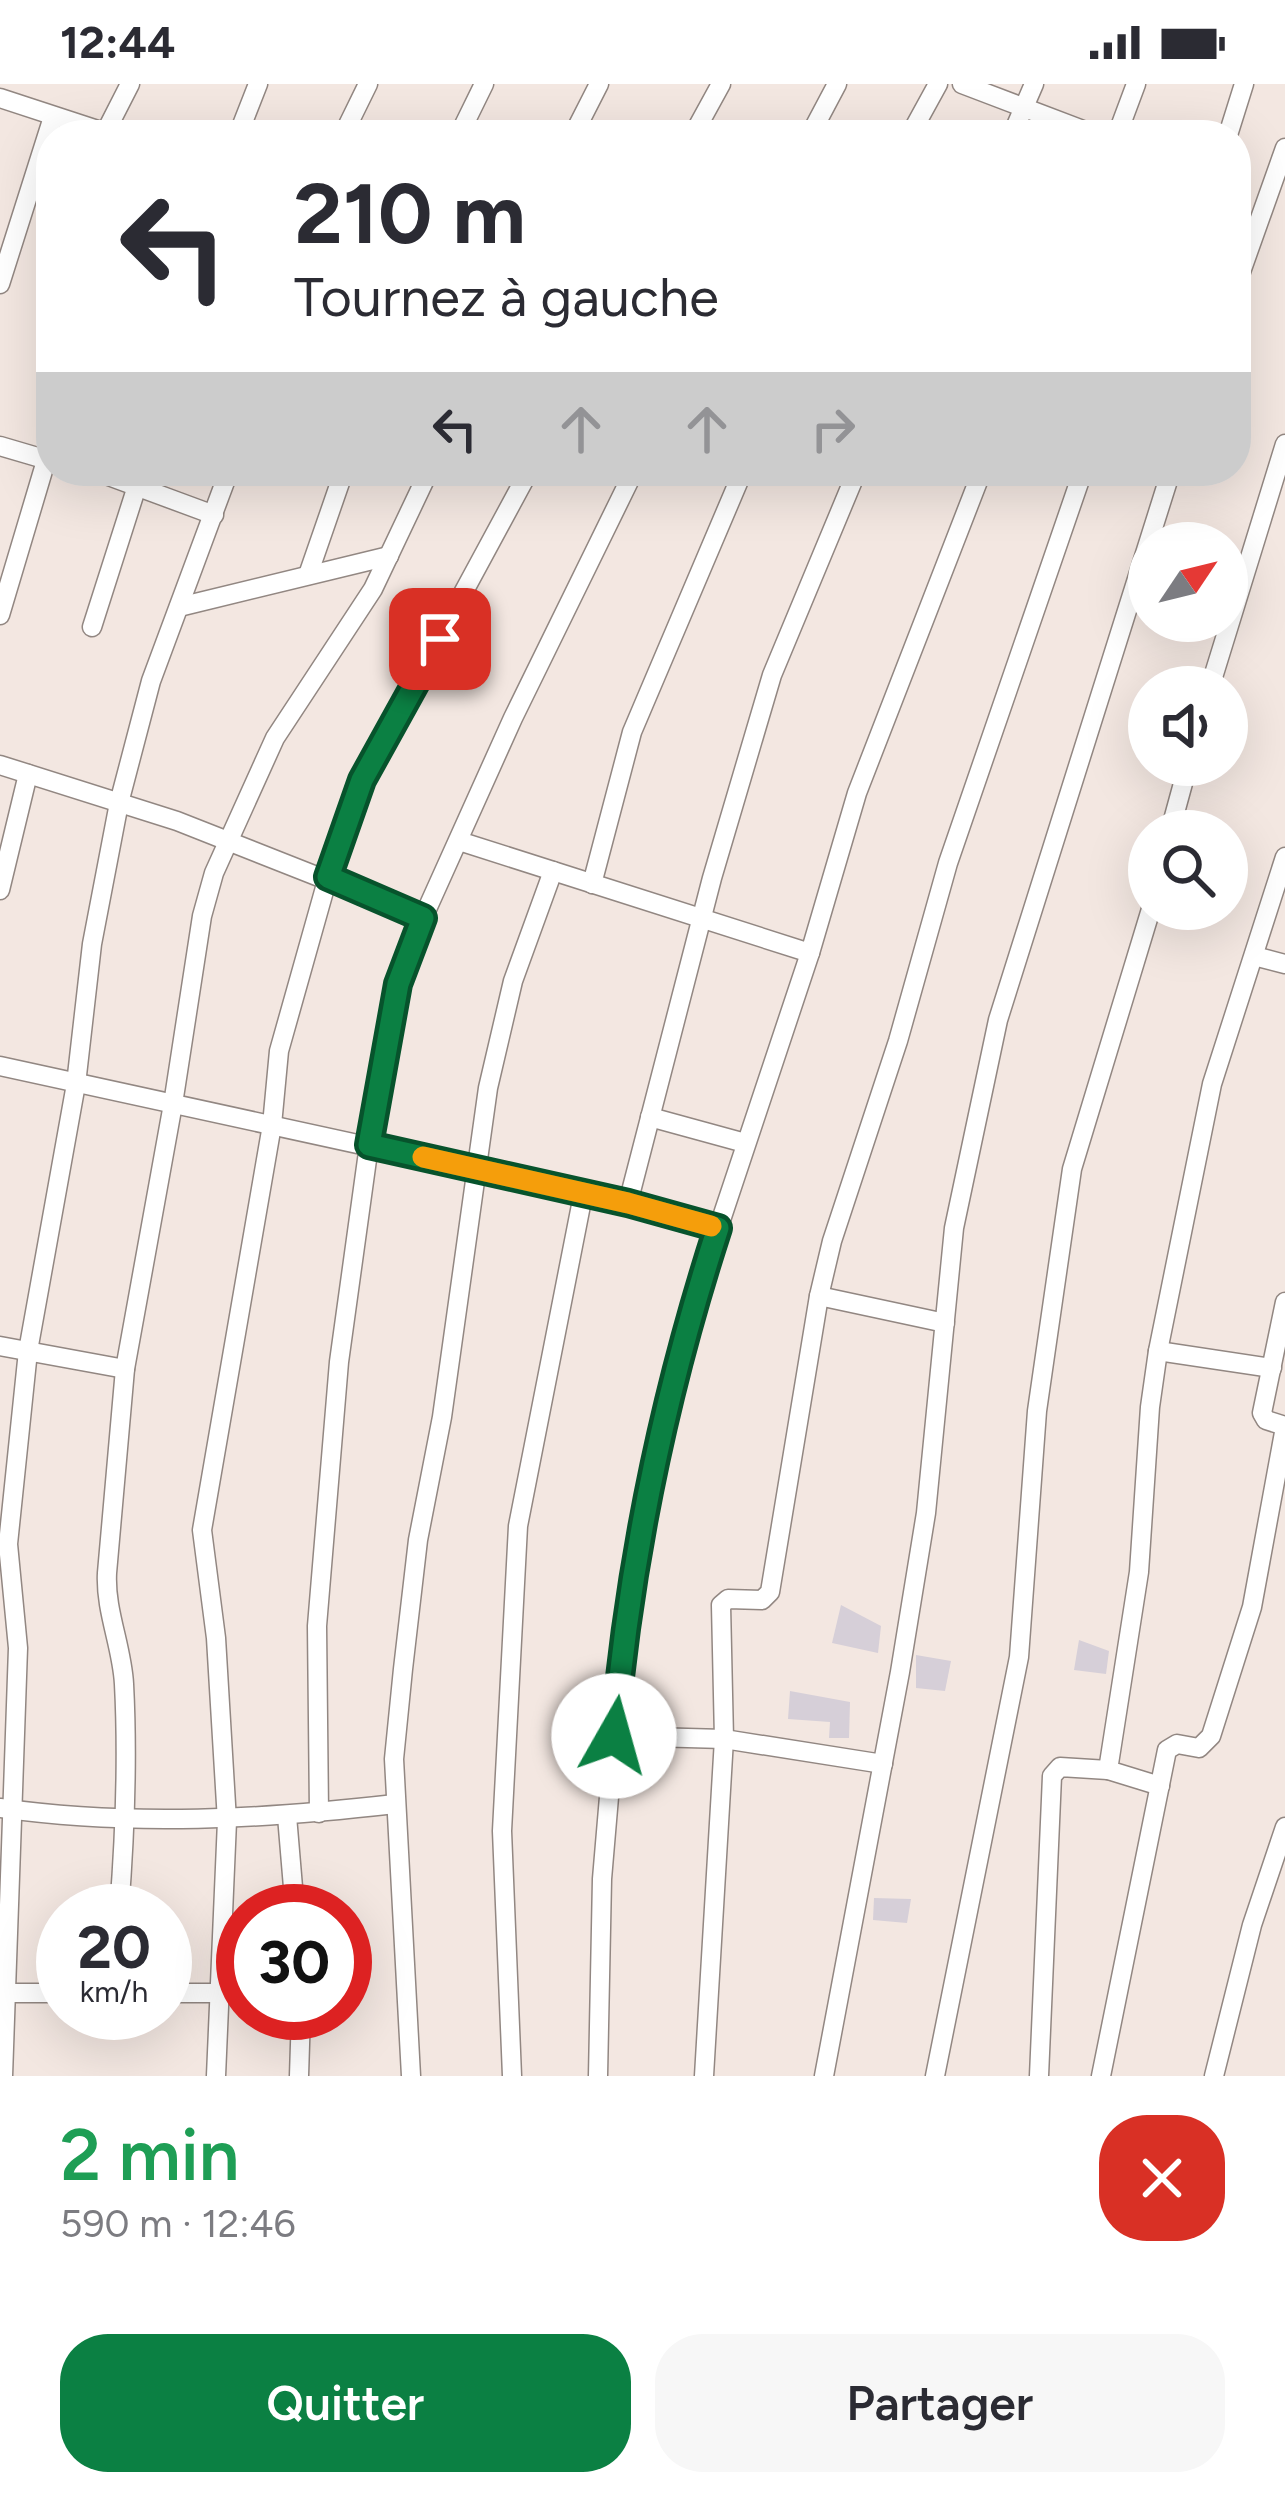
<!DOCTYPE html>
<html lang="fr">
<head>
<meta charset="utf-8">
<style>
  :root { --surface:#fff; --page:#f7f7f7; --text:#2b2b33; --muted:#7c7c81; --accent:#0b8043 }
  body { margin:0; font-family:Figtree,sans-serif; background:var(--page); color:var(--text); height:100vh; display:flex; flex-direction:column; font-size:45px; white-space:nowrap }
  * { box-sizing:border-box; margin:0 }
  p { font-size:39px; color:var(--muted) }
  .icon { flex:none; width:66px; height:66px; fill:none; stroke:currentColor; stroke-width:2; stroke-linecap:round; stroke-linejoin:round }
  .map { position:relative; height:1992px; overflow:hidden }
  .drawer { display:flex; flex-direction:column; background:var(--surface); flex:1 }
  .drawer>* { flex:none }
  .top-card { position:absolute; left:36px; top:36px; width:1215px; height:366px; border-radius:48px; box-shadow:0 12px 48px #0002; background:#fff; color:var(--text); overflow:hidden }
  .needle { width:78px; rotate:55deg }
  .buttons { position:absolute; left:1128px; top:438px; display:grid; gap:24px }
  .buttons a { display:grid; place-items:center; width:120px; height:120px; border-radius:50%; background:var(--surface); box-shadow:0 12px 48px #0002; font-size:60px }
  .speed { position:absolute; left:36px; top:1800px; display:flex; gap:24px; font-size:60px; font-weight:700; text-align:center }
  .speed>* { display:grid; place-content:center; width:156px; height:156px; border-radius:50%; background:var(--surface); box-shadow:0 12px 48px #0002; line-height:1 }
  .speed small { font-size:30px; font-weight:400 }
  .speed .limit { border:18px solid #d22; background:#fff; color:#111 }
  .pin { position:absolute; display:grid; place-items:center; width:102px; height:102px; color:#fff; margin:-51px; border-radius:24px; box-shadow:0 6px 18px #0006 }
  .me { position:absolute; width:132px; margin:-66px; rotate:7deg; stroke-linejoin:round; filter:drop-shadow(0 0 9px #0008) }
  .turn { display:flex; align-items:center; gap:42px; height:252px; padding:0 60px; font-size:54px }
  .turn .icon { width:156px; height:156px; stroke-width:2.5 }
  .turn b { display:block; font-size:84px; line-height:102px }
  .lanes { display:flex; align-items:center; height:114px; padding:0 60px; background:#0003; justify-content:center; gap:60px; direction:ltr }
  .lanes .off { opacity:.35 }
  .round { display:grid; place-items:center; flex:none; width:126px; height:126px; border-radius:48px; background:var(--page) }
  .summary { display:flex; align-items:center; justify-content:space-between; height:204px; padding:0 60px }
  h1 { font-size:72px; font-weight:600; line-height:90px; color:#1e9e55 }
  .action { display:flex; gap:24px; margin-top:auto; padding:24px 60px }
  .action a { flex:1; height:138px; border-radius:48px; background:var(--accent); color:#fff; font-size:48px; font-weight:600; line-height:138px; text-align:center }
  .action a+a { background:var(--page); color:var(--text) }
  .status { display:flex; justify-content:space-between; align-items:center; height:84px; padding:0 60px; background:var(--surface); direction:ltr }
  .status svg { height:33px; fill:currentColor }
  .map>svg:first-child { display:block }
</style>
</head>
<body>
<div class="status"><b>12:44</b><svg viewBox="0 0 49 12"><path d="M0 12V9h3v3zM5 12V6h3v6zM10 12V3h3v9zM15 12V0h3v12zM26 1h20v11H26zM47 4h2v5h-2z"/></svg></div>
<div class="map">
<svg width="1285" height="1992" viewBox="0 0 1285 1992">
  <rect width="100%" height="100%" fill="#f3e7e1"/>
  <!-- building -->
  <g fill="#d6cfd8">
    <polygon points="841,1521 881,1542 878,1569 832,1559"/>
    <polygon points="1079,1556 1109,1567 1106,1590 1074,1586"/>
    <polygon points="916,1571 951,1577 945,1607 916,1604"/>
    <polygon points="790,1607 850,1618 849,1654 829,1654 830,1638 788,1635"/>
    <polygon points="874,1814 911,1815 907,1839 873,1836"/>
  </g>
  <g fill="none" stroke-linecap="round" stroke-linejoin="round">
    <defs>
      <g id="street">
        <polyline points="962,0 1096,51"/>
        <polyline points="0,14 113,51"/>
        <polyline points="105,49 130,0"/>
        <polyline points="238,51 258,0"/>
        <polyline points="343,51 368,0"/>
        <polyline points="459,51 484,0"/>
        <polyline points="573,51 599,0"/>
        <polyline points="693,51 721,0"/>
        <polyline points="810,51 837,0"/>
        <polyline points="910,51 938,0"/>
        <polyline points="1012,51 1034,0"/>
        <polyline points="1117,51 1136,0"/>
        <polyline points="1228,51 1244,0"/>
        <polyline points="0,200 53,33"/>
        <polyline points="1236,202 1285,64"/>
        <polyline points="0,362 51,377"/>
        <polyline points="95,387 214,431"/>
        <polyline points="308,491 344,387"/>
        <polyline points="179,523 389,472"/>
        <polyline points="0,531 51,360"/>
        <polyline points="92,543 137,402"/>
        <polyline points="1210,603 1285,360"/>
        <polyline points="0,681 177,737 423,834"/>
        <polyline points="1170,747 1188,681"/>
        <polyline points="459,757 810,869"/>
        <polyline points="592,800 632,648 743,387"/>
        <polyline points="0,806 28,690"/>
        <polyline points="1254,872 1285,880"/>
        <polyline points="0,982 628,1119 718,1144"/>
        <polyline points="650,1033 745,1059"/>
        <polyline points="628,1119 712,794 772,591 857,387"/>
        <polyline points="819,1212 945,1239"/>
        <polyline points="1285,1218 1262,1329 1266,1336 1285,1342"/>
        <polyline points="0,1262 125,1285"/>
        <polyline points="1158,1267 1272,1284"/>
        <polyline points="614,1652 724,1655 883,1680"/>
        <polyline points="1160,1702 1108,1686 1139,1488 1150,1323 1158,1267 1212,1000 1285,773"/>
        <path d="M0,1724C133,1743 263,1735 395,1720"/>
        <polyline points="319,1729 317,1542 339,1278 369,1061 398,900 423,834 513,634 634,387"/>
        <polyline points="287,1732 295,1827"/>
        <path d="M119,1827C125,1751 128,1676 124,1600C122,1562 105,1527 107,1489L125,1285L173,1020L202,832L214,789L275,654L373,505L429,387"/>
        <polyline points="0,1909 63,1909"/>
        <polyline points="165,1909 219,1909"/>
        <polyline points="3,1992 18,1564 8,1460 28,1267 76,1000 92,860 119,719 151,597 229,387"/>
        <polyline points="216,1992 227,1737 216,1554 202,1446 272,1041 279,967 328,793 362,696 529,387"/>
        <polyline points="299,1992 301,1929"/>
        <polyline points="411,1992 394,1675 403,1585 418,1456 442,1333 488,1004 513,897 553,787"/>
        <polyline points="512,1992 502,1747 518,1442 583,1111"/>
        <polyline points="598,1992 602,1795 616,1631 643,1448 687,1238 810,869 857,709 982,387"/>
        <polyline points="704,1992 724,1655 721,1521 728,1515 762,1516 770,1508 819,1212 832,1157 898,957 948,779 1083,387"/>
        <polyline points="824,1992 900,1588 926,1429 954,1144 998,936 1171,387"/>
        <polyline points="935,1992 1019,1573 1037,1327 1072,1085 1151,825"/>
        <polyline points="1039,1992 1052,1692 1060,1683 1108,1686"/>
        <polyline points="1101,1992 1167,1666 1177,1660 1199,1664 1211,1652 1252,1523 1285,1343"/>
        <polyline points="1214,1992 1252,1841 1285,1743"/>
      </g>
    </defs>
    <!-- street casing -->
    <use href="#street" stroke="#928782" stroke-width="21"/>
    <!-- street -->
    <use href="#street" stroke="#fff" stroke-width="18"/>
  </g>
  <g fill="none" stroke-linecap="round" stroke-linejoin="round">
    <defs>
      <path id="route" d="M440,555L362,696L328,793L423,834L398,900L369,1061L628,1119L718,1144C665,1307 629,1481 614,1652"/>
    </defs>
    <!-- route casing -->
    <use href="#route" stroke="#07532c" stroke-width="30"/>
    <!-- route -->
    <use href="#route" stroke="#0b8043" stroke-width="21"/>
    <!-- slow -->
    <polyline stroke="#f59e0b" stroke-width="21" points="423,1073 628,1119 711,1142"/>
  </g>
</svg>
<div class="buttons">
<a><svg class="needle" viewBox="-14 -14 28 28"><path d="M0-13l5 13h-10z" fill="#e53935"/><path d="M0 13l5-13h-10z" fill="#7c7c81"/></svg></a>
<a><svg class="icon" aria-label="sound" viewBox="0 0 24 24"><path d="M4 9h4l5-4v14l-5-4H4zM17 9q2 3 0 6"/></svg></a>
<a><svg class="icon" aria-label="search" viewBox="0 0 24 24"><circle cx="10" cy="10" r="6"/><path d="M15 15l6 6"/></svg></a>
</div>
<div class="speed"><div>20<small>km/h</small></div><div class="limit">30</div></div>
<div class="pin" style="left:440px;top:555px;background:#d93025"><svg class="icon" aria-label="arrive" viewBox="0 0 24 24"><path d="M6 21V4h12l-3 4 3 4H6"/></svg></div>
<svg class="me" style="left:614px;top:1652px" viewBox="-20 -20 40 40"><circle r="19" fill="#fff"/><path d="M0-13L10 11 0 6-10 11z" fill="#0b8043"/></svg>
<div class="top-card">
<div class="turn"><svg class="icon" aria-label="left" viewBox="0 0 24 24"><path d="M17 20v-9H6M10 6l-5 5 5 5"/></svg><div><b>210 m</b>Tournez à gauche</div></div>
<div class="lanes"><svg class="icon" aria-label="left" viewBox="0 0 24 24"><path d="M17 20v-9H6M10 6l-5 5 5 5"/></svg><svg class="icon off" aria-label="ahead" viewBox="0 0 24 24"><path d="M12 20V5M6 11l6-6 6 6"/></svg><svg class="icon off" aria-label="ahead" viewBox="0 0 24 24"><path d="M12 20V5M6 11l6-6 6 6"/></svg><svg class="icon off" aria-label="right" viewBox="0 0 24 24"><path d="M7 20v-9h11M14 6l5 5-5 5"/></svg></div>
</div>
</div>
<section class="drawer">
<div class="summary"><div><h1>2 min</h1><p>590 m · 12:46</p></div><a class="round" style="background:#d93025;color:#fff"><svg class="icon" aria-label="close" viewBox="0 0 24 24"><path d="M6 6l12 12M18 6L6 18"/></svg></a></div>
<div class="action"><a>Quitter</a><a>Partager</a></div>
</section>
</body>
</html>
